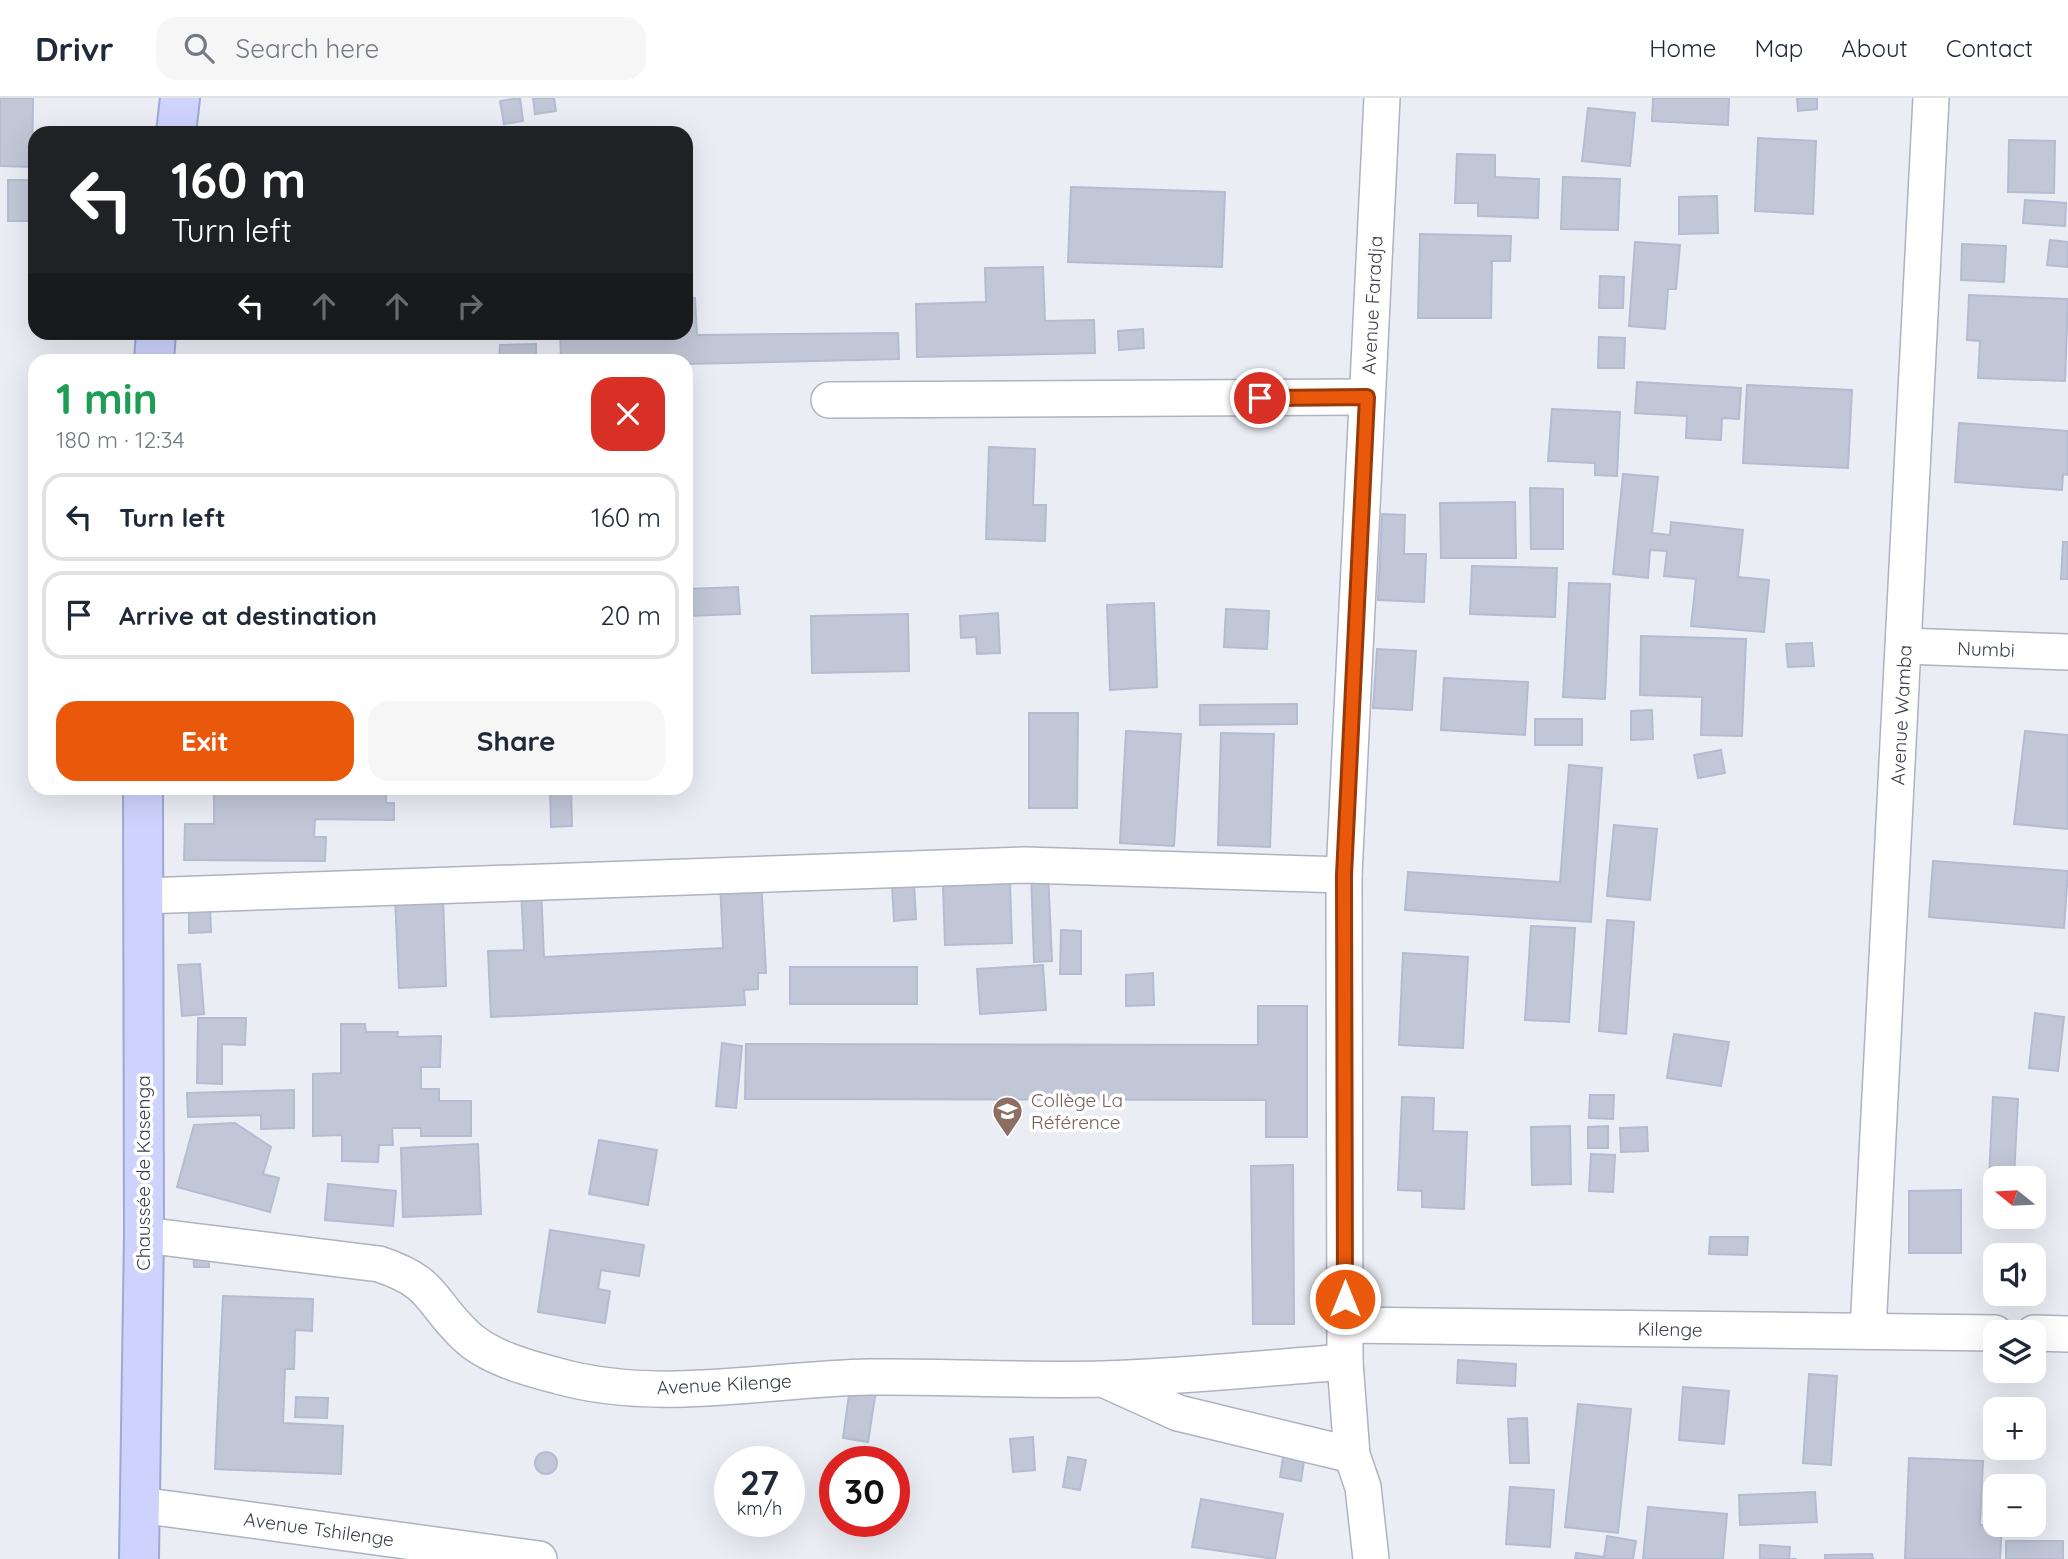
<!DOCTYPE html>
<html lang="en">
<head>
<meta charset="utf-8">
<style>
  :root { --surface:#fff; --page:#f6f6f7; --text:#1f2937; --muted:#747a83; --line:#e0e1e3; --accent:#ea580c }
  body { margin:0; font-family:Quicksand,sans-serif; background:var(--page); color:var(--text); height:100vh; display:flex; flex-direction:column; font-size:26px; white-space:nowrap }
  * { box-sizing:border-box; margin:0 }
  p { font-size:23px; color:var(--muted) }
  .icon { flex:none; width:38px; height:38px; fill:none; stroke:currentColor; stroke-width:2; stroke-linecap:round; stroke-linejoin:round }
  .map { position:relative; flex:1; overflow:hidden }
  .panel { position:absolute; left:28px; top:256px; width:665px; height:441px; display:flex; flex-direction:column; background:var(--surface); border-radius:21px; box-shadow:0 7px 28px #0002 }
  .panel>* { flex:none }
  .guide { position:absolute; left:28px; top:28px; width:665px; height:214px; border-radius:21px; box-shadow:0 7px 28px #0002; background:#202124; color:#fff; overflow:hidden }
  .needle { width:46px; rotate:288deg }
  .controls { position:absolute; left:1983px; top:1068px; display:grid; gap:14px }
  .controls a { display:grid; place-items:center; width:63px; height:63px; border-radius:14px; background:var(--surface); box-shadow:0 7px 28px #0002; font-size:35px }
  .speed { position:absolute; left:714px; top:1348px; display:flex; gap:14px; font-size:35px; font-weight:700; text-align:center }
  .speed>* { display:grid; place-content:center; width:91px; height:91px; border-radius:50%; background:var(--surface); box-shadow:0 7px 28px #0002; line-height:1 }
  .speed small { font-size:18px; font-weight:400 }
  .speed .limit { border:10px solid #d22; background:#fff; color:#111 }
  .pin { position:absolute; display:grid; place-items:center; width:60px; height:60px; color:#fff; margin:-30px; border:4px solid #fff; border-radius:50%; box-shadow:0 2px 7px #0007 }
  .me { position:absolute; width:77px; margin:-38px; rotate:0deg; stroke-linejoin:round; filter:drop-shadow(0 0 5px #0008) }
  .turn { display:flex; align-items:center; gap:24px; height:147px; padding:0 28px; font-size:32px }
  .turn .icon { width:91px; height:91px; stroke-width:2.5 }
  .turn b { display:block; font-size:49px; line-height:60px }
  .lanes { display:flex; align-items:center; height:66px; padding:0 28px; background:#0003; justify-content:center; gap:35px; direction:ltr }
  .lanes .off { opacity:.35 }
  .round { display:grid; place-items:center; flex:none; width:74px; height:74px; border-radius:21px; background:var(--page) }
  .overview { display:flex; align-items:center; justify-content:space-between; height:119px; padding:0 28px }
  h1 { font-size:42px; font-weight:700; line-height:52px; color:#1e9e55 }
  .button { display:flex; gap:14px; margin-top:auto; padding:14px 28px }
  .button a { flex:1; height:80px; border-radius:21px; background:var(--accent); color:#fff; font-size:28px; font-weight:700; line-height:80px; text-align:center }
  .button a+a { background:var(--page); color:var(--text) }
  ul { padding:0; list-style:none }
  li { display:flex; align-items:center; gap:21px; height:88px; margin:0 14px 10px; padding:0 14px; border:4px solid var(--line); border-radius:21px }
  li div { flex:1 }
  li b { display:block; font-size:26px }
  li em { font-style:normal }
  header { display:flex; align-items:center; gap:42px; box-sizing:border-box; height:98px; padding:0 35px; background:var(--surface); border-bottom:2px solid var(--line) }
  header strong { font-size:33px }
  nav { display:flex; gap:38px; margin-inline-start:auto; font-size:24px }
  .search { width:490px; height:63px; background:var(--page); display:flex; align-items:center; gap:18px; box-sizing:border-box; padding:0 24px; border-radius:21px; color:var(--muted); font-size:26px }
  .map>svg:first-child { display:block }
</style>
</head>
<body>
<header>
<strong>Drivr</strong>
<div class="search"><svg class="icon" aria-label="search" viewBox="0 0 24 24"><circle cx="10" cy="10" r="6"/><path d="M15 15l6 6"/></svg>Search here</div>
<nav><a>Home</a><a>Map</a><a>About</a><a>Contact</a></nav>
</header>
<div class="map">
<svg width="2068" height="1461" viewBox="0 0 2068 1461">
  <rect width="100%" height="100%" fill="#ebedf5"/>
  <!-- building -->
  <g fill="#c1c7d7" stroke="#b4bcd1" stroke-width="2">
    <polygon points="0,0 33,0 32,69 0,68"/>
    <polygon points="520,0 523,23 504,26 500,3"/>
    <polygon points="533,0 554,0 556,13 535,16"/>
    <polygon points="1653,0 1729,0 1728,27 1652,23"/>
    <polygon points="1797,0 1817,0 1817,11 1798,13"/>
    <polygon points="1588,10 1635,15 1630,68 1582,63"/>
    <polygon points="1758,40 1816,43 1813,116 1755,113"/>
    <polygon points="2009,42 2055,43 2054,95 2008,94"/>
    <polygon points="1457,56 1495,57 1495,79 1539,81 1538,120 1478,118 1478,105 1455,105"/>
    <polygon points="1563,79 1620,81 1618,132 1561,131"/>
    <rect x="8" y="82" width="24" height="41"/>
    <polygon points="1071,89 1225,94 1222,169 1068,164"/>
    <polygon points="1717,98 1718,135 1679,136 1679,99"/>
    <polygon points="2025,102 2066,105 2065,128 2023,125"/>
    <polygon points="1420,136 1511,138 1510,163 1492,163 1491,220 1418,220"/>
    <polygon points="2050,142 2068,144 2068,169 2047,167"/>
    <polygon points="1635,144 1680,147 1676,191 1668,191 1665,231 1629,228"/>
    <polygon points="1962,146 2006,148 2004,184 1961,182"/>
    <polygon points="1043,169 1045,223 1094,222 1095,255 917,259 916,206 986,204 985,170"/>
    <polygon points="1600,178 1624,179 1623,210 1599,210"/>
    <polygon points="1969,197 2068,201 2065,283 1978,280 1980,243 1967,242"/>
    <polygon points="686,200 695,200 697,237 898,235 899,261 686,266 686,262 561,262 560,234 686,234"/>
    <polygon points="1143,231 1144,250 1119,252 1118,233"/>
    <polygon points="1599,239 1625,240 1624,270 1598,270"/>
    <polygon points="536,246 536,262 499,262 500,247"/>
    <polygon points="1637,284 1741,290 1739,321 1722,320 1721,342 1686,340 1687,318 1635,315"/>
    <polygon points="1747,287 1852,292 1848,370 1743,365"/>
    <polygon points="1552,311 1620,314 1617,378 1595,377 1595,365 1548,363"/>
    <polygon points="1959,325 2068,333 2068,377 2063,376 2062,392 1955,384"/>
    <polygon points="989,349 1035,351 1033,407 1046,407 1045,443 986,441"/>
    <polygon points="1623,376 1658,379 1652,435 1670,437 1671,424 1743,432 1738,479 1769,482 1764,534 1691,528 1696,481 1664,478 1667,453 1650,452 1648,480 1613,476"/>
    <polygon points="1530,390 1563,391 1563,451 1531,451"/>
    <polygon points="1515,404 1516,460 1441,460 1440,405"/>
    <polygon points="1382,416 1405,417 1404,456 1426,456 1424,504 1378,502"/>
    <polygon points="2063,444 2068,444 2068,481 2061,481"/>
    <polygon points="1472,468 1557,470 1555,519 1470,516"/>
    <polygon points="1569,485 1610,486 1605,601 1563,599"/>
    <polygon points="738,489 740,516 686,518 686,491"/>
    <polygon points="1154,505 1157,589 1110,592 1107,507"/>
    <polygon points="1226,511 1269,513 1267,551 1224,549"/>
    <polygon points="998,515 1000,555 977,556 976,539 961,540 960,518"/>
    <polygon points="908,516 909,573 812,575 811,518"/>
    <polygon points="1641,538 1746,541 1742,638 1701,637 1702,599 1640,597"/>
    <polygon points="1812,545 1814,568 1788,569 1786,546"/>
    <polygon points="1377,551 1416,553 1412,612 1373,610"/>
    <polygon points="1444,580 1528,584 1525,637 1441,632"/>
    <polygon points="1297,606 1297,626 1200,627 1200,607"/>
    <polygon points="1652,612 1653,641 1631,642 1631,613"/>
    <polygon points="1029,615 1078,615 1077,710 1029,710"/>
    <rect x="1535" y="621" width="47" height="26"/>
    <polygon points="1126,633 1181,636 1174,748 1120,745"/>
    <polygon points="2025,633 2068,637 2068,731 2014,726"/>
    <polygon points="1221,635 1274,636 1270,749 1218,747"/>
    <polygon points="1721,652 1725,675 1698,680 1694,657"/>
    <polygon points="1569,667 1602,670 1591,824 1405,812 1408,774 1560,784"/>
    <polygon points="214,690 386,690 386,705 394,705 394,722 315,721 314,739 326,739 325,763 184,762 185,726 214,726"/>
    <polygon points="550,690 571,690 572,728 551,729"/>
    <polygon points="1614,727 1657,731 1650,802 1607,798"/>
    <polygon points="1933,763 2068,773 2064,830 1929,819"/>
    <polygon points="1031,774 1048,774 1052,863 1034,864"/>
    <polygon points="761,779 766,875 758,875 758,891 744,892 745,907 491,919 488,853 524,852 521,790 541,789 544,859 723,850 720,781"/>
    <polygon points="914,785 916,821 894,823 892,787"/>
    <polygon points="1010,785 1012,845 945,847 943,787"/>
    <polygon points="443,798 446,888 399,890 395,799"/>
    <polygon points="210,808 211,834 189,835 189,809"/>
    <polygon points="1607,822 1634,824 1626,936 1599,933"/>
    <polygon points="1531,828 1575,830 1569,924 1525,922"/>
    <polygon points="1061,832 1081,833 1081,876 1060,876"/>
    <polygon points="1403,855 1468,859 1463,950 1399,947"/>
    <polygon points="200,866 204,916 182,918 178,867"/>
    <polygon points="1043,867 1046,912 980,916 977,871"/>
    <rect x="790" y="869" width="127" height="37"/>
    <polygon points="1153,875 1154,907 1126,908 1126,877"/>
    <polygon points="1258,908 1307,908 1307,1039 1266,1039 1266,1002 745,1001 746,946 1258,947"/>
    <polygon points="2035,915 2064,919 2058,973 2029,970"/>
    <polygon points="198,920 246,920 245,947 222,946 222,986 197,985"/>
    <polygon points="341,926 365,926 366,934 398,934 397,939 441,938 440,969 421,969 421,991 439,991 439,1003 471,1003 471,1038 421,1038 421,1030 392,1030 393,1047 379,1047 378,1064 342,1063 342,1037 313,1038 313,976 341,975"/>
    <polygon points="1674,936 1729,944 1721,988 1667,980"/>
    <polygon points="722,945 742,948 736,1010 716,1008"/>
    <polygon points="294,992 294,1030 261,1031 261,1017 188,1019 187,995"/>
    <polygon points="1590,997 1614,997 1613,1021 1589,1020"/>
    <polygon points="1402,999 1434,1000 1433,1033 1467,1034 1464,1111 1422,1109 1422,1093 1398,1092"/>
    <polygon points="1993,999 2018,1001 2014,1080 1995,1080 1995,1102 1988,1101"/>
    <polygon points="235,1025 271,1049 263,1076 279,1080 270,1114 177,1089 194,1027"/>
    <polygon points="1570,1028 1571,1086 1532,1087 1531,1029"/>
    <polygon points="1608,1028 1608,1050 1588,1050 1588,1029"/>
    <polygon points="1647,1029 1648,1053 1621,1054 1620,1030"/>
    <polygon points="599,1042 657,1052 648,1107 589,1096"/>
    <polygon points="478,1046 481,1116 403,1119 401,1050"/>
    <polygon points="1591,1056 1615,1057 1613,1094 1589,1093"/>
    <polygon points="1293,1067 1294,1226 1253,1226 1251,1068"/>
    <polygon points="328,1086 396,1093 393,1128 325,1122"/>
    <polygon points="1961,1092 1961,1155 1909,1155 1909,1093"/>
    <polygon points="550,1132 644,1147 639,1178 601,1172 598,1191 610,1193 605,1225 538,1214"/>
    <polygon points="1710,1139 1748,1139 1747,1157 1709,1156"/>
    <polygon points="193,1149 208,1149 209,1169 194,1169"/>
    <polygon points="223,1198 313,1201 312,1233 295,1232 294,1271 285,1271 283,1325 343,1328 341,1376 215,1371"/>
    <polygon points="1458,1262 1516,1266 1515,1288 1457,1285"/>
    <polygon points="1809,1276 1837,1278 1831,1367 1803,1365"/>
    <polygon points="851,1282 877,1286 868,1344 843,1340"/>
    <polygon points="1683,1289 1729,1293 1724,1346 1679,1342"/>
    <polygon points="296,1299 328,1300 327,1320 295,1319"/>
    <polygon points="1578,1306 1631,1311 1618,1435 1565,1429"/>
    <polygon points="1527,1320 1529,1365 1510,1365 1508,1321"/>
    <polygon points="1033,1339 1035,1372 1013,1374 1010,1341"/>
    <polygon points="1284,1353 1305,1356 1301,1383 1280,1379"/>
    <circle cx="546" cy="1365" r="11"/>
    <polygon points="1068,1359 1086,1362 1080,1392 1063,1389"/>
    <polygon points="1909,1360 1983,1363 1980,1427 2002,1427 2000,1461 1905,1461"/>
    <polygon points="1510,1389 1554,1392 1550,1449 1506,1446"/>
    <polygon points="1815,1394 1817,1424 1740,1427 1739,1397"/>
    <polygon points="1201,1401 1283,1416 1275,1461 1192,1449"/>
    <polygon points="1648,1409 1727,1416 1723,1461 1643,1461"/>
    <polygon points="1607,1438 1636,1443 1633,1461 1575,1461 1576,1455 1604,1459"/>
    <rect x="2006" y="1443" width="57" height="18"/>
    <polygon points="1760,1447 1790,1449 1789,1461 1797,1461 1760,1461"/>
    <polygon points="1872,1456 1873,1461 1825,1461 1825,1457"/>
  </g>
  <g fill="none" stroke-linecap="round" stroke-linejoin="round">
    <defs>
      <g id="minor">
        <polyline points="829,302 1367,299"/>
        <polyline points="1904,548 2068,554"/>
        <polyline points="143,798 1026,767 1344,777"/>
        <path d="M144,1137L379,1166C436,1185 428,1202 466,1238C489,1260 528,1270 558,1278C658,1306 766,1281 869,1279C946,1278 1024,1283 1102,1281C1182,1279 1264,1270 1345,1264"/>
        <polyline points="1345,1227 1995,1235"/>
        <polyline points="1868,1233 1931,0"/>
        <polyline points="2034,1235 2068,1236"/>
        <polyline points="1105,1282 1178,1315 1352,1357"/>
        <polyline points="140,1407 539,1461"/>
        <polyline points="1371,1461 1363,1389 1352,1357 1345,1264 1344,777 1382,0"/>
      </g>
      <g id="secondary">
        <polyline points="176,35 180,0"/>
        <polyline points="154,262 156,234"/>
        <polyline points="139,1461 144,1137 143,690"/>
      </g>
    </defs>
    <!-- minor casing -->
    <use href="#minor" stroke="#aeb2c1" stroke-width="38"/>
    <!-- secondary casing -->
    <use href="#secondary" stroke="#9fa7d6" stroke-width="42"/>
    <!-- minor -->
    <use href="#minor" stroke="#fff" stroke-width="35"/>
    <!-- secondary -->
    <use href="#secondary" stroke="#cdd3fd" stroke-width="38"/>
  </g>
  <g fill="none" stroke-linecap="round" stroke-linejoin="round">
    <defs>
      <polyline id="route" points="1260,300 1367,299 1344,777 1345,1201"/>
    </defs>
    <!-- route casing -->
    <use href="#route" stroke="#983908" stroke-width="18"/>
    <!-- route -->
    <use href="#route" stroke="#ea580c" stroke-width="12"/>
  </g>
  <!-- icons -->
  <defs>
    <symbol id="school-pin" viewBox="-11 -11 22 30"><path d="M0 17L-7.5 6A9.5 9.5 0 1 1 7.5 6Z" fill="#8d6e63" stroke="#fff"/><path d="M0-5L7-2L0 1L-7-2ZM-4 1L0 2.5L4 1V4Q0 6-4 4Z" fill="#fff"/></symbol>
  </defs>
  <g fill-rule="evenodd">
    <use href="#school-pin" x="990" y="996" width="35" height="47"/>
  </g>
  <g text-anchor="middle" stroke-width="7" stroke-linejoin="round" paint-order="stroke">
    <!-- street labels -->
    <g font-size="19" fill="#393e49" stroke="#fff">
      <text transform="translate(1372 207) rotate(-87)" y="7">Avenue Faradja</text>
      <text transform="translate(1986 551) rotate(2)" y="7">Numbi</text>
      <text transform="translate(1901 617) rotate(-87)" y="7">Avenue Wamba</text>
      <text transform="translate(143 1075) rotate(-90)" y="7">Chaussée de Kasenga</text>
      <text transform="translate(1670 1231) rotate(1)" y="7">Kilenge</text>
      <text transform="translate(724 1286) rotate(-3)" y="7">Avenue Kilenge</text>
      <text transform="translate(319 1431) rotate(8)" y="7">Avenue Tshilenge</text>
    </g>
    <!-- education labels -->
    <g font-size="19" fill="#785e54" stroke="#fff" text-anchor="start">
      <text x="1031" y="1009">Collège La<tspan x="1031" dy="22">Référence</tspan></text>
    </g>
  </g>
</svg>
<div class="controls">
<a><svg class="needle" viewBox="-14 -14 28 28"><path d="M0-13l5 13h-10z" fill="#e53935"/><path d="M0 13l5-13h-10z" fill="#747a83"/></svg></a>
<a><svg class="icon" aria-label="sound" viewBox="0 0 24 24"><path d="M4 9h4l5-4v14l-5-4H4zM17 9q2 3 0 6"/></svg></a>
<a><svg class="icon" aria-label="layers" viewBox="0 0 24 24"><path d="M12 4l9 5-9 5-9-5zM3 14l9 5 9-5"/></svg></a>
<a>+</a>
<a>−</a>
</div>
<div class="speed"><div>27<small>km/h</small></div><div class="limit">30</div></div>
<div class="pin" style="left:1260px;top:300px;background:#d93025"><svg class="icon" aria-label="arrive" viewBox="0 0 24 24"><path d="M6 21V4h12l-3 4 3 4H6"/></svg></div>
<svg class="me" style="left:1345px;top:1201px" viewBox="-20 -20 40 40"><circle r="17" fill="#ea580c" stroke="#fff" stroke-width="3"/><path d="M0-11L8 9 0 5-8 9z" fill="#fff"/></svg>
<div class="guide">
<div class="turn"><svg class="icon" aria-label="left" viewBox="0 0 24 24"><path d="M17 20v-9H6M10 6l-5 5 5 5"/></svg><div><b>160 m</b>Turn left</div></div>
<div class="lanes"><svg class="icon" aria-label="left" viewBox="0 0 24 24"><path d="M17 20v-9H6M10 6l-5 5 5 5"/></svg><svg class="icon off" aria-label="ahead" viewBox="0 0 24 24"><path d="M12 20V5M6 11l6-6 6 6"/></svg><svg class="icon off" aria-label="ahead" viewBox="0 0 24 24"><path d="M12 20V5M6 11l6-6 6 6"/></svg><svg class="icon off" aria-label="right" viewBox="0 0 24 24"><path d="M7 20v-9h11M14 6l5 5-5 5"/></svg></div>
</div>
<section class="panel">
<div class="overview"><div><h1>1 min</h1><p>180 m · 12:34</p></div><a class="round" style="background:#d93025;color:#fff"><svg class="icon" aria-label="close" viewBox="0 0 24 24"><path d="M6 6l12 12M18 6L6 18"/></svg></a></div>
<ul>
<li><svg class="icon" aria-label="left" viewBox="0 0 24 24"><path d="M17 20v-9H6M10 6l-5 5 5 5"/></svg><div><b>Turn left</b></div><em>160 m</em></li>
<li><svg class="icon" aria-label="arrive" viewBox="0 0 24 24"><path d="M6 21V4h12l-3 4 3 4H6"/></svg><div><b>Arrive at destination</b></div><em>20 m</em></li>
</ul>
<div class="button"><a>Exit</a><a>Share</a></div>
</section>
</div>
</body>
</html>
